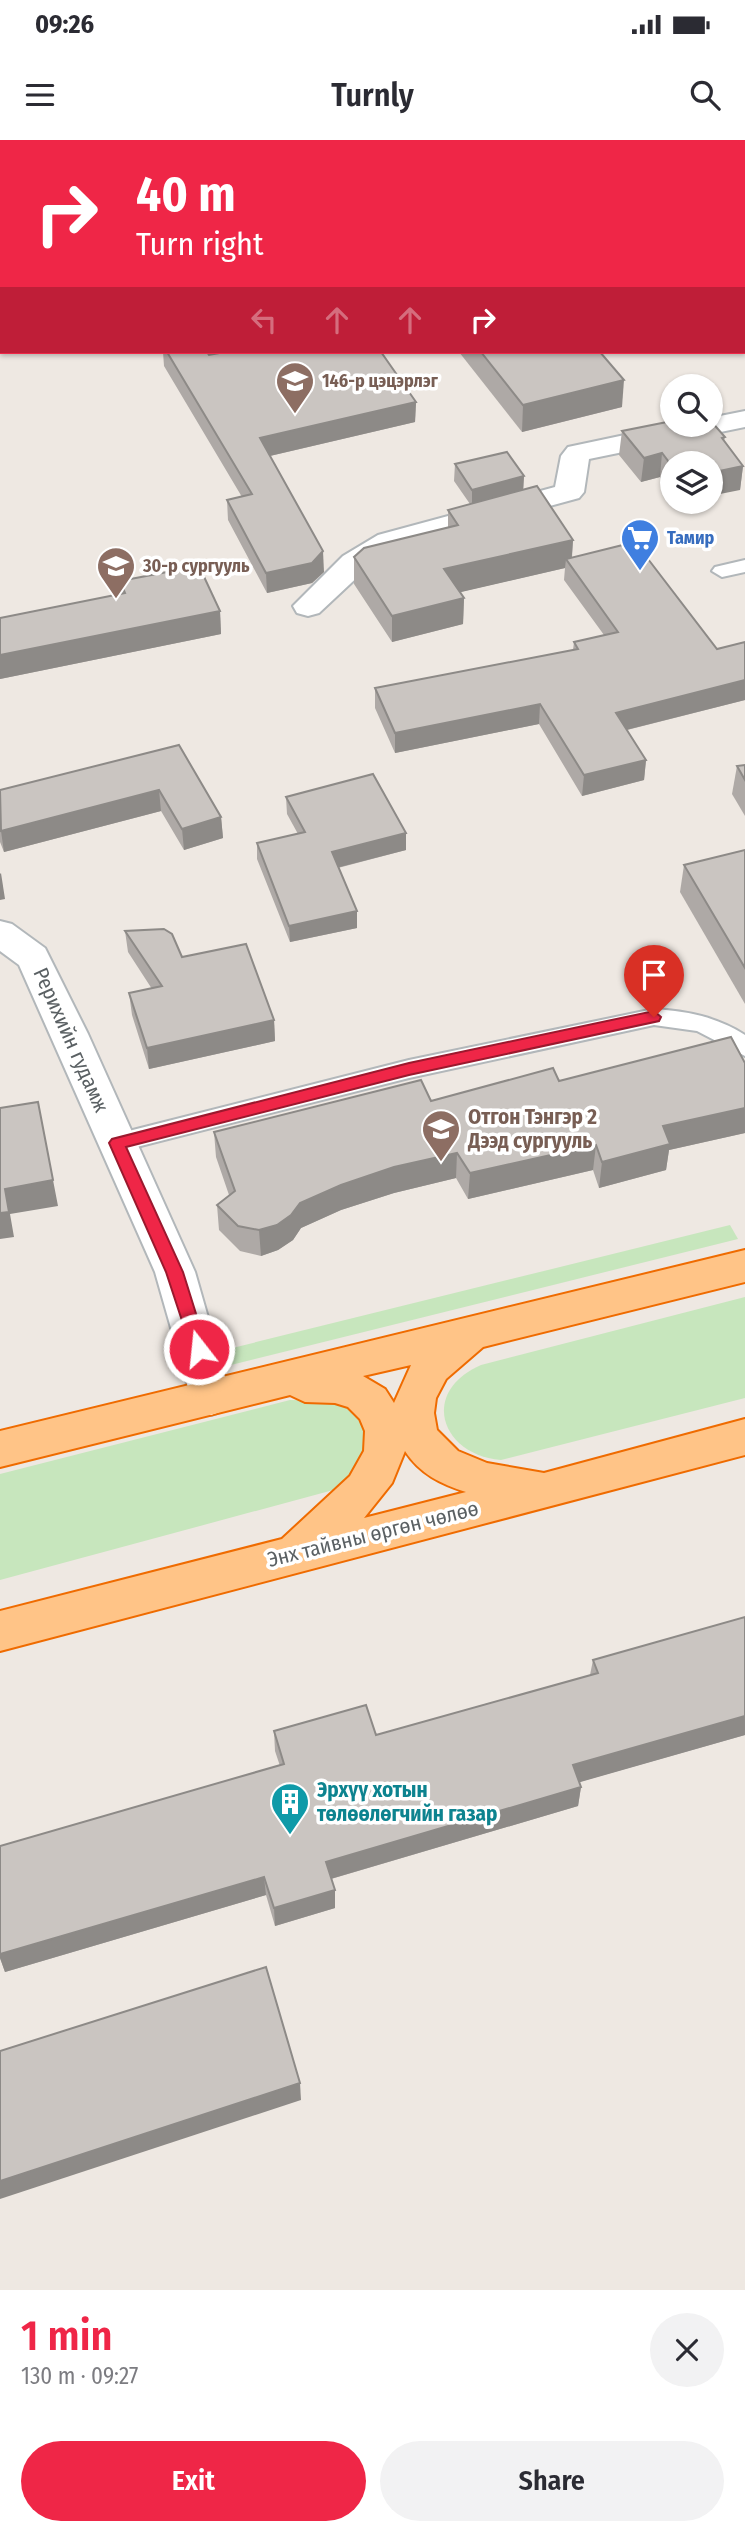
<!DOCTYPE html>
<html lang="en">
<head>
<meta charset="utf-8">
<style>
  :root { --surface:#fff; --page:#f2f2f3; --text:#2b2b33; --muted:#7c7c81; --accent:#ef2647 }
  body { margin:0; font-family:"Fira Sans Condensed",sans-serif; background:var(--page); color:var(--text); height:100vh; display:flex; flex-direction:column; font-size:26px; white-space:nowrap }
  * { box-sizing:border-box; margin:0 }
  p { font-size:23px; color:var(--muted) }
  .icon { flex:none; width:38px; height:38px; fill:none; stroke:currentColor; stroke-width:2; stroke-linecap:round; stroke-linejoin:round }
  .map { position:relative; height:2150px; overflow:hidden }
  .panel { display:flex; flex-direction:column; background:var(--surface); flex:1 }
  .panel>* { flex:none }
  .banner { position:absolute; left:0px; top:0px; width:746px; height:214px; box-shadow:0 2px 5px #0004; background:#ef2647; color:#fff; overflow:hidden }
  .controls { position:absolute; left:660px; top:234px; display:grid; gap:14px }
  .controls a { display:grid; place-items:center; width:63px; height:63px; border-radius:50%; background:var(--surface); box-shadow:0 2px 5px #0004; font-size:35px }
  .pin { position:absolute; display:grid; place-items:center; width:60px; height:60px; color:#fff; margin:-72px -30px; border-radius:50% 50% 50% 0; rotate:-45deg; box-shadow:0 0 7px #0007 }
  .pin .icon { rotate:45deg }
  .me { position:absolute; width:77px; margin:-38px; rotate:344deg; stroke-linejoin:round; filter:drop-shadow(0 0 5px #0008) }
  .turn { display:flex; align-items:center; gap:24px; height:147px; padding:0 21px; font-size:32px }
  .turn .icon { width:91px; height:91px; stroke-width:2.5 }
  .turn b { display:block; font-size:49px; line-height:60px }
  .lanes { display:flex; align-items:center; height:66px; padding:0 21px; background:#0003; justify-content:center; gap:35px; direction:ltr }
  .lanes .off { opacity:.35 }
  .round { display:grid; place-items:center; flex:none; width:74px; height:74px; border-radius:37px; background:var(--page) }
  .overview { display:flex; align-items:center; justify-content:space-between; height:119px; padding:0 21px }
  h1 { font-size:42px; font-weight:600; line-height:52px; color:var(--accent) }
  .cta { display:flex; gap:14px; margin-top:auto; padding:14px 21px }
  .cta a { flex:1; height:80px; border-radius:42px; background:var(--accent); color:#fff; font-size:28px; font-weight:600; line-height:80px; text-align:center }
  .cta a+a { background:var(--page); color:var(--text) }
  .status { display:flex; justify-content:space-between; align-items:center; height:49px; padding:0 35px; background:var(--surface); direction:ltr }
  .status svg { height:19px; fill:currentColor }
  header { display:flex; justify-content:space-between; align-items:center; height:91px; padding:0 21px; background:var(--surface); font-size:32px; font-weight:600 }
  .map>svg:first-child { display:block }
</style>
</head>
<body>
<div class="status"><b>09:26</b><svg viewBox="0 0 49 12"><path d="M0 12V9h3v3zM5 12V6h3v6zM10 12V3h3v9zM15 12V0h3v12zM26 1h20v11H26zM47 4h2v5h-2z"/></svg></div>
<header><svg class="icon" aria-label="menu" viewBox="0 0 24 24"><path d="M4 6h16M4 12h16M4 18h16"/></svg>Turnly<svg class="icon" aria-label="search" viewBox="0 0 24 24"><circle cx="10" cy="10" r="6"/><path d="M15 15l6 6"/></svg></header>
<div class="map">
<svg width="745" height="2150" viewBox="0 0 745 2150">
  <rect width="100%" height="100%" fill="#eee8e2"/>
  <!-- green -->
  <g fill="#c7e6bd">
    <polygon points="730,1085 738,1099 231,1225 212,1213"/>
    <path d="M745,1157V1258L501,1320C441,1315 419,1252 481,1225Z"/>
    <polygon points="290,1260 342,1261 371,1287 362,1319 337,1349 0,1440 0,1334"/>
  </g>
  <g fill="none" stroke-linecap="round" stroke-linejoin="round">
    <defs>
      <g id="lane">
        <rect x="744" y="95" width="1" height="10"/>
        <polygon points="745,420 745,432 722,437 712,431 715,427"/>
        <path d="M654,869C687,871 717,877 745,895V916L697,891L654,885L409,938L117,1012L109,1010L105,1003L109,996L117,994L409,920Z"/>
      </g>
      <g id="street">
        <polygon points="133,0 167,0 132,2"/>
        <rect x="0" y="16" width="2" height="14"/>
        <polygon points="0,155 2,155 0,172"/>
        <polygon points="745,271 745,287 589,319 584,352 579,358 400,407 365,430 319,473 308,476 297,473 293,466 343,416 378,395 555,347 561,316 568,307 672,285 710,285 710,278"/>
        <polygon points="0,781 12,784 45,808 88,894 195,1132 231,1258 225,1270 211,1275 197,1270 191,1258 155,1132 19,825 0,811"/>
      </g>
      <g id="secondary">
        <polygon points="578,0 602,0 603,2 579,2"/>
        <rect x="744" y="189" width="1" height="18"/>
      </g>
      <path id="highway" d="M745,1110V1142L483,1207L446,1239L436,1258L434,1273L437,1290L458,1311L487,1323L544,1333L745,1279V1315L0,1511V1471L282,1399L350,1336L364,1311L365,1291L360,1279L348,1267L335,1263L305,1262L290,1255L0,1327V1291ZM411,1225L394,1263L385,1249L363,1236ZM405,1311C420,1334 441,1344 466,1352L364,1378L392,1343Z"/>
    </defs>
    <!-- lane casing -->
    <use href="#lane" stroke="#b2b7ba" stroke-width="4"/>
    <!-- street casing -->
    <use href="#street" stroke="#b2b7ba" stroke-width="4"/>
    <!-- secondary casing -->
    <use href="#secondary" stroke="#b1b7ba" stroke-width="4"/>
    <!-- highway casing -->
    <use href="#highway" stroke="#ef6b00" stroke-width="4"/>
    <!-- lane -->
    <use href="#lane" fill="#fff" fill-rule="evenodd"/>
    <!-- street -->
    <use href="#street" fill="#fff" fill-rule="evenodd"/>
    <!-- secondary -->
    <use href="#secondary" fill="#fff" fill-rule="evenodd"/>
    <!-- highway -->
    <use href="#highway" fill="#ffc487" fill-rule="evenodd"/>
  </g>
  <!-- wall -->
  <g fill="#aea9a6">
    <polygon points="330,0 540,0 541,2 331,2"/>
    <polygon points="679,0 745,0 745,53 744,51 744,2 681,2"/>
    <polygon points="163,212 207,212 209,215 416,262 415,282 270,316 324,432 312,443 267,453 228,380 227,360 242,357 164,226"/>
    <polygon points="459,212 600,212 622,267 522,292"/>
    <polygon points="622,291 725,297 724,301 743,326 740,350 672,324 672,354 660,337 641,342 619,315"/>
    <polygon points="455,324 524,336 523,350 573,400 572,418 717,509 745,502 745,560 627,590 646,620 644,640 582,656 539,584 395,613 375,568 375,548 573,510 574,502 604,495 564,440 565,428 460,452 464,458 463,484 392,502 354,444 354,417 448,387 448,370 470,364 454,341"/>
    <polygon points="120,441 220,471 221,494 0,539 0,478 121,454"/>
    <polygon points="179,605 221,677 223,698 184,710 161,671 4,712 0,702 0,650"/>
    <polygon points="745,625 745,676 732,654 737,626"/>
    <polygon points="286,657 406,693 406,710 338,728 357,771 357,788 290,802 257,719 257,703 298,694 287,674"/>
    <polygon points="745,710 745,864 680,752 684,725"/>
    <polygon points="125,791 182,817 274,880 275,901 149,929 132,875 129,853 152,849 128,812"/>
    <polygon points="745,923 745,993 669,1010 666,1030 599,1048 593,1030 468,1059 456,1038 394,1053 341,1070 301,1088 293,1100 278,1110 261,1116 240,1111 219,1090 217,1065 229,1055 216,1017 214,992 431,961 559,941"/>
    <polygon points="745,1477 745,1595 579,1642 581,1647 578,1666 331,1739 335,1768 275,1786 266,1755 5,1832 0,1818 0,1814 280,1626 275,1611 274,1591 376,1595 590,1535 593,1520"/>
  </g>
  <!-- shaded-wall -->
  <g fill="#8d8a87">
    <polygon points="624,240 622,267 522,292 523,265"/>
    <polygon points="416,262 415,282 261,318 260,298"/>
    <polygon points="662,313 660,337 641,342 644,318"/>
    <polygon points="743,326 740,350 710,356 710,333"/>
    <polygon points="524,336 523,353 472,367 472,350"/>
    <polygon points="573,400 571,427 566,419 565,428 444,456 444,429"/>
    <polygon points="323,411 324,432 312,443 267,453 266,433"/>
    <polygon points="464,458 463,484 392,502 392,476"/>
    <polygon points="220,471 221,494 0,539 0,515"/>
    <polygon points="745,540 745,560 614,593 616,573"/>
    <polygon points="540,564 539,584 395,613 395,593"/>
    <polygon points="646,620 644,640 582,656 584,635"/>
    <polygon points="159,650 161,671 4,712 1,691"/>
    <polygon points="221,677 223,698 184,710 182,689"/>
    <polygon points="406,693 406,710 332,729 332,712"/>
    <polygon points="1,733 5,759 0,760 0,734"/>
    <polygon points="357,771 357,788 290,802 289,786"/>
    <polygon points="274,880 275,901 149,929 147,908"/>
    <polygon points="745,968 745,993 669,1010 666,1030 599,1048 602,1022 663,986"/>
    <polygon points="596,1005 593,1030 468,1059 470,1033"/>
    <polygon points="457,1013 456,1038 394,1053 341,1070 301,1088 293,1100 278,1110 261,1116 259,1090 300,1063 341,1045 394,1027"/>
    <polygon points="53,1040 58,1066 10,1074 14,1097 0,1099 0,1073 5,1049"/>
    <polygon points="745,1576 745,1595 570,1645 573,1625"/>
    <polygon points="581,1647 578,1666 327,1740 326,1722"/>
    <polygon points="264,1737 266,1755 5,1832 0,1818 0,1814"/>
    <polygon points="335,1750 335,1768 275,1786 274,1768"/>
    <polygon points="300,1943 301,1960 0,2059 0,2041"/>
  </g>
  <!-- building -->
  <g fill="#cac5c1" stroke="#8d8a87" stroke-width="2">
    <polygon points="354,0 540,0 541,2 355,2"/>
    <polygon points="699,0 745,0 745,29 744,27 744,2 700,2"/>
    <polygon points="167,212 207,212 209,215 225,212 381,212 416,262 260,298 323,411 312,423 266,433 227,360 252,354"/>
    <polygon points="481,212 600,212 624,240 523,265"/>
    <polygon points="710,280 725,297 722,298 743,326 710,333 710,324 672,324 672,326 662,313 644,318 622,291 672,281 672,285 710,285"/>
    <polygon points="507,312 524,336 472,350 455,324"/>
    <polygon points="537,346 573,400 444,429 464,458 392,476 354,417 364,408 458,385 448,370"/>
    <polygon points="635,402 717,509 745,502 745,540 616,573 646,620 584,635 540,564 395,593 375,548 578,509 574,502 618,492 566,419"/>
    <polygon points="199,426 220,471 0,515 0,478 125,453 120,441"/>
    <polygon points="179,605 221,677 182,689 159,650 1,691 0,650"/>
    <polygon points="745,625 745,640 737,626"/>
    <polygon points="373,634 406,693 332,712 357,771 289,786 257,703 305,692 286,657"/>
    <polygon points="745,710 745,828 684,725"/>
    <polygon points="164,789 172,794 182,817 246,804 274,880 147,908 129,853 162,846 125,791"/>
    <polygon points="731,897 745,923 745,968 663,986 670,1004 602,1022 596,1005 470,1033 457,1013 394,1027 341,1045 300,1063 291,1075 277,1085 259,1090 238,1086 217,1065 235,1051 214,992 421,940 431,961 553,928 559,941"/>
    <polygon points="38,962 53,1040 5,1049 9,1072 0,1073 0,968"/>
    <polygon points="745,1477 745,1576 573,1625 581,1647 326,1722 335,1750 274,1768 264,1737 0,1814 0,1706 284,1624 274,1591 366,1565 376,1595 598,1533 593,1520"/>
    <polygon points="266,1827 300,1943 0,2041 0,1911"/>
  </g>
  <!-- route -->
  <polygon fill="#ef2647" stroke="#9b192e" stroke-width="2" points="654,871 661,877 659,881 409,935 126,1007 183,1132 207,1209 205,1214 193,1214 166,1132 109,1003 112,999 409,923"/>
  <!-- icons -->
  <defs>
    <symbol id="school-pin" viewBox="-11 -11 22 30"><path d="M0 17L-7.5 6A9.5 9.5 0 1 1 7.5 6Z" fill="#8d6e63" stroke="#fff"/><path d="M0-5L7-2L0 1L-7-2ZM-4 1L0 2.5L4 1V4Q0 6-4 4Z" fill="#fff"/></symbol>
    <symbol id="supermarket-pin" viewBox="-11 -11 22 30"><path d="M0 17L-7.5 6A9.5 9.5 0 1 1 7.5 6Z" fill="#3f7fe0" stroke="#fff"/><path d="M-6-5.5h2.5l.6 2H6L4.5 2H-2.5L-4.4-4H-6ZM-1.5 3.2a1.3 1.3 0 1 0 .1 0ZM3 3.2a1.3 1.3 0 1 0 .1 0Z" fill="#fff"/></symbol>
    <symbol id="university-pin" viewBox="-11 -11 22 30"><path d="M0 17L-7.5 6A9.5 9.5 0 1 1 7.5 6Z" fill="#8d6e63" stroke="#fff"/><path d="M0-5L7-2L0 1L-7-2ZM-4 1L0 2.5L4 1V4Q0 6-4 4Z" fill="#fff"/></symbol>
    <symbol id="building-pin" viewBox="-11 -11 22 30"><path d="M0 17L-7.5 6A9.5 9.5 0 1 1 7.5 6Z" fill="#0f9aa8" stroke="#fff"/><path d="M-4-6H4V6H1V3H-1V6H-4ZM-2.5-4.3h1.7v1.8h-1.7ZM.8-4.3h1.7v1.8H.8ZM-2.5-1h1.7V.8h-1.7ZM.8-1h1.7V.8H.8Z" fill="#fff"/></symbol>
  </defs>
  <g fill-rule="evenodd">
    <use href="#school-pin" x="273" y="219" width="44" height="60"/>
    <use href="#supermarket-pin" x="618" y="376" width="44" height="60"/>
    <use href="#school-pin" x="94" y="404" width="44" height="60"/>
    <use href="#university-pin" x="419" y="967" width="44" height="60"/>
    <use href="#building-pin" x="268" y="1640" width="44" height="60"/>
  </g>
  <g text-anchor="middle" stroke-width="7" stroke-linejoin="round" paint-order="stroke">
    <!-- far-education labels -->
    <g font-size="18" font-weight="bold" fill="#785e54" stroke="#fff" text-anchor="start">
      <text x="322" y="247">146-р цэцэрлэг</text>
      <text x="143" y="432">30-р сургууль</text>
    </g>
    <!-- far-shop labels -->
    <g font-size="18" font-weight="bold" fill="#366cbe" stroke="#fff" text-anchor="start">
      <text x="667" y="404">Тамир</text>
    </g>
    <!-- street labels -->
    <g font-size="21" fill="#5a6063" stroke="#fff">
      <text transform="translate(71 900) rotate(66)" y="7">Рерихийн гудамж</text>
      <text transform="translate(373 1394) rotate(-14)" y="7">Энх тайвны өргөн чөлөө</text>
    </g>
    <!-- education labels -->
    <g font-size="21" font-weight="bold" fill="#785e54" stroke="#fff" text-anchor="start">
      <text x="468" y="984">Отгон Тэнгэр 2<tspan x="468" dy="24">Дээд сургууль</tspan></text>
    </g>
    <!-- culture labels -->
    <g font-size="21" font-weight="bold" fill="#0d838f" stroke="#fff" text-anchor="start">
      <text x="317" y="1657">Эрхүү хотын<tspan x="317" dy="24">төлөөлөгчийн газар</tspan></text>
    </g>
  </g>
</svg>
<div class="controls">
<a><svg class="icon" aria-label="search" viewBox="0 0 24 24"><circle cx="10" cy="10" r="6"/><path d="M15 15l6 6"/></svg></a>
<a><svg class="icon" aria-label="layers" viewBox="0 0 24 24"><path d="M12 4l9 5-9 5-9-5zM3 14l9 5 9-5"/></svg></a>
</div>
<div class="pin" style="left:654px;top:877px;background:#d93025"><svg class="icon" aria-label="arrive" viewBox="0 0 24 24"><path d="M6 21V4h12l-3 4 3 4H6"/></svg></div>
<svg class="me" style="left:199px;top:1209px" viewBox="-20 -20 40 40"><circle r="17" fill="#ef2647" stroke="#fff" stroke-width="3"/><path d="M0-11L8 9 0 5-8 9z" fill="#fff"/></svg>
<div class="banner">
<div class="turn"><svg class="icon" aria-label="right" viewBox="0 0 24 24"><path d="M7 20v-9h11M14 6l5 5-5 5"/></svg><div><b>40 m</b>Turn right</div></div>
<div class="lanes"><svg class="icon off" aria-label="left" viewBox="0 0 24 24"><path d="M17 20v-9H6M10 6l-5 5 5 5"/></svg><svg class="icon off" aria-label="ahead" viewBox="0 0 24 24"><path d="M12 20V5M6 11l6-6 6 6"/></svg><svg class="icon off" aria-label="ahead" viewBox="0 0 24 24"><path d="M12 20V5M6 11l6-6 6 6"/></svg><svg class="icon" aria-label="right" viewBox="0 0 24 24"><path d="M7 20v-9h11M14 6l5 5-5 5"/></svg></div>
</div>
</div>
<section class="panel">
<div class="overview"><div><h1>1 min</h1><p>130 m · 09:27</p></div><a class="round"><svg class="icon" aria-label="close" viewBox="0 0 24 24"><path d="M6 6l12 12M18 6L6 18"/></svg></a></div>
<div class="cta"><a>Exit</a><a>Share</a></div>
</section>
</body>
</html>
